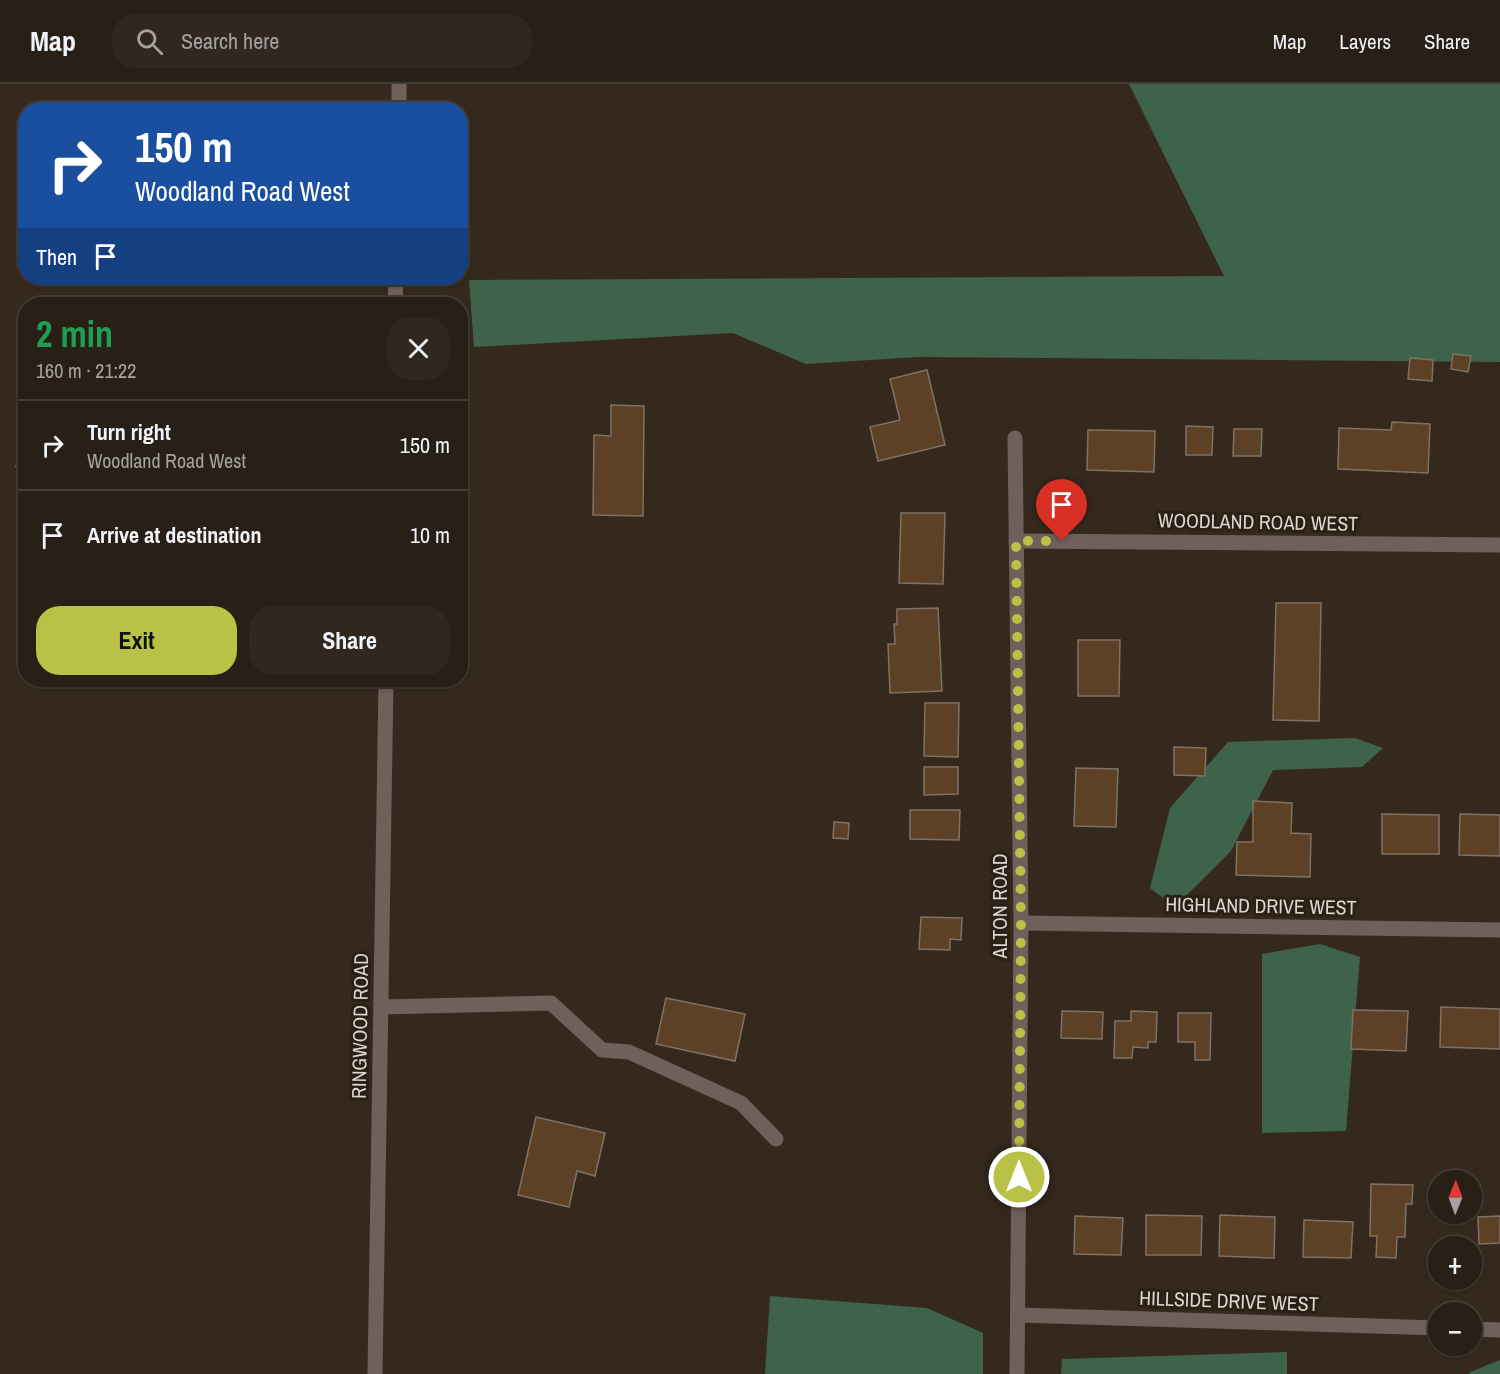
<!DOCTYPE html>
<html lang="en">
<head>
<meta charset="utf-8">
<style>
  :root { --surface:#281f16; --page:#30271f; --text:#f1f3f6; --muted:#a5a2a1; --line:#443d35; --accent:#b9c146 }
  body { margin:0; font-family:"Archivo Narrow",sans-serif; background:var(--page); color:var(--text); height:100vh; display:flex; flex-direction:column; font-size:22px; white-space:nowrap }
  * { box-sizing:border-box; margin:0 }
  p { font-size:20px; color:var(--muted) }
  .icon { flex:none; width:33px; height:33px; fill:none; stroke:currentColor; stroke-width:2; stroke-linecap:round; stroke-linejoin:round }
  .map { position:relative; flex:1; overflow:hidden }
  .drawer { position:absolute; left:18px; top:213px; width:450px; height:390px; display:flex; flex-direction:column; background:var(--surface); border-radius:24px; box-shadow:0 2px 4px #0004,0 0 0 2px var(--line) }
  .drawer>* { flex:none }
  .banner { position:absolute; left:18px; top:18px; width:450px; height:183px; border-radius:24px; box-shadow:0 2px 4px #0004,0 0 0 2px var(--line); background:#1a4fa0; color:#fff; overflow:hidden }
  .needle { width:39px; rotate:1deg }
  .controls { position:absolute; left:1428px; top:1086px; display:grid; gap:12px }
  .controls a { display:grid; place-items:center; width:54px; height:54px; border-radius:50%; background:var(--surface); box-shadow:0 2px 4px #0004,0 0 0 2px var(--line); font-size:30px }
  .pin { position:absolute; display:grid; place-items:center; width:51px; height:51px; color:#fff; margin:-62px -26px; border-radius:50% 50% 50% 0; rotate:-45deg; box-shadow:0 0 6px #0007 }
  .pin .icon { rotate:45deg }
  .me { position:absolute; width:66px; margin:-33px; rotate:0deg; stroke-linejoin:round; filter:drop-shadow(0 0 4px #0008) }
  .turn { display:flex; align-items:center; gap:21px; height:126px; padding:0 18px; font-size:27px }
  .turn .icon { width:78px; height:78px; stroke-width:2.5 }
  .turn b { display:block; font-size:42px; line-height:51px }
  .then { display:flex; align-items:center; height:57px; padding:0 18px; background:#0003; gap:12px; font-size:22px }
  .round { display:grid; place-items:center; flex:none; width:63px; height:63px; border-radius:24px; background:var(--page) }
  .summary { display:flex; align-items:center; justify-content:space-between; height:102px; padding:0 18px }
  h1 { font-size:36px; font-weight:700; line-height:45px; color:#1e9e55 }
  .cta { display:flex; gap:12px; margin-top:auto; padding:12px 18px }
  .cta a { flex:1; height:69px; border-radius:24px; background:var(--accent); color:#111; font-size:24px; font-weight:700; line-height:69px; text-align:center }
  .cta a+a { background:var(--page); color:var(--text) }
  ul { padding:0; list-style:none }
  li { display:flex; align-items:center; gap:18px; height:90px; padding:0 18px; border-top:2px solid var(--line) }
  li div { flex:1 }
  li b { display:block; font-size:22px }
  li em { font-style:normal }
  header { display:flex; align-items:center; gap:36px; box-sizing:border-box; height:84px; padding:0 30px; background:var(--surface); border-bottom:2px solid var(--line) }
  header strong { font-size:28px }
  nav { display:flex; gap:33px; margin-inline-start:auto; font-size:21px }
  .search { width:420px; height:54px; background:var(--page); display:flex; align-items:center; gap:15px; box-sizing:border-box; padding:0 21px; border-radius:24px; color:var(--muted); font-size:22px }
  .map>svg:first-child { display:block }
</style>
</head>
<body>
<header>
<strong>Map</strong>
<div class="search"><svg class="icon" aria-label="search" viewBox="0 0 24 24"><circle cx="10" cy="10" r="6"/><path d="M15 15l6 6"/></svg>Search here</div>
<nav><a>Map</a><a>Layers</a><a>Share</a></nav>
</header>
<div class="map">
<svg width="1500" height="1290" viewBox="0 0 1500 1290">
  <rect width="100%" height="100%" fill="#35291e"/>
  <!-- forest -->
  <g fill="#3f624b">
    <polygon points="1129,0 1500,0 1500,278 919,273 806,280 733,249 474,263 469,196 1224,192"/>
    <polygon points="1355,654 1383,664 1362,683 1273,686 1231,767 1175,823 1150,804 1170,724 1228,658"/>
    <polygon points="1320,860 1360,873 1346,1047 1262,1049 1262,870"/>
    <polygon points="770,1212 927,1224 983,1249 983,1290 765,1290"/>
    <polygon points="1287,1268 1287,1290 1061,1290 1062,1275"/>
    <polygon points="1500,1276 1500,1290 1470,1290 1470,1288"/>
  </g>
  <!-- building -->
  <g fill="#5c4126" stroke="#7f7265" stroke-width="1.5">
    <polygon points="1453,270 1471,272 1468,288 1451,285"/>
    <polygon points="1410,274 1433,276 1432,297 1408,295"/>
    <polygon points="927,286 945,361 878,377 870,343 900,336 890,295"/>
    <polygon points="611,321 644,322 643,432 593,431 594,351 611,352"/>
    <polygon points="1392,338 1430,340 1428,389 1338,385 1339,344 1391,346"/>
    <polygon points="1186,342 1213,343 1212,371 1186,371"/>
    <polygon points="1234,345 1262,345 1261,372 1233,372"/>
    <polygon points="1088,346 1155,347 1154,388 1087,386"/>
    <polygon points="26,379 26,411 16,382"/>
    <polygon points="901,429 945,429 943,500 899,499"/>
    <polygon points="1276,519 1321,519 1319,637 1273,636"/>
    <polygon points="938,524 942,607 890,609 888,560 895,560 894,540 897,540 897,525"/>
    <polygon points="1078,556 1120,556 1119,612 1078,612"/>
    <polygon points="925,619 959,619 958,673 924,672"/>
    <polygon points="1174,663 1206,664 1205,692 1174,691"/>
    <polygon points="924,683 958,683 958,710 924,711"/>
    <polygon points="1076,684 1118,685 1116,743 1074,742"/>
    <polygon points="1253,717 1292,719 1291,749 1311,750 1310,793 1236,791 1237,758 1253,758"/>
    <polygon points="910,726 960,726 959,756 910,755"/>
    <polygon points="1382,730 1439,731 1439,770 1382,770"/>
    <polygon points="1460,730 1500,731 1500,772 1459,771"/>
    <polygon points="834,738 849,739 848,755 833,754"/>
    <polygon points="921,833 962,834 961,856 950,855 950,866 919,865"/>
    <polygon points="666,914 745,930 735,977 656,960"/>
    <polygon points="1441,923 1500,925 1500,965 1440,963"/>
    <polygon points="1353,926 1408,927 1406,967 1351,965"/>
    <polygon points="1062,927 1103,928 1102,955 1061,954"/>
    <polygon points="1131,927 1157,928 1156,958 1148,958 1148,964 1133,963 1132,974 1114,974 1115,937 1131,937"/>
    <polygon points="1178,929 1211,929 1210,976 1195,976 1195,958 1178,958"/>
    <polygon points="536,1033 605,1049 595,1092 577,1087 569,1123 518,1111"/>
    <polygon points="1371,1100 1413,1101 1412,1120 1406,1120 1405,1153 1397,1153 1396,1174 1376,1173 1377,1152 1370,1152"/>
    <polygon points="1146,1131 1202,1132 1201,1171 1146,1171"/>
    <polygon points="1220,1131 1275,1133 1274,1174 1219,1172"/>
    <polygon points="1075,1132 1123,1134 1121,1171 1074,1170"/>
    <polygon points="1500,1132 1500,1159 1479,1160 1478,1133"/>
    <polygon points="1304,1136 1353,1138 1351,1174 1303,1173"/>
  </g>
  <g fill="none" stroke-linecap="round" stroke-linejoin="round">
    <!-- service -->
    <polyline stroke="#715f5c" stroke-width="15" points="381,923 551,919 602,966 629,968 741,1019 776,1055"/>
    <!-- minor -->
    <g stroke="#715f5c" stroke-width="15">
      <polyline points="1015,354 1021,839 1017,1290"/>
      <polyline points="1016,457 1500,461"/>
      <polyline points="1021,839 1500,846"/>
      <polyline points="1018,1231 1438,1244"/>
      <polyline points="1472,1245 1500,1246"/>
    </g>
    <!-- tertiary -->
    <g stroke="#715f5c" stroke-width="15">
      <polyline points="399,26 399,0"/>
      <polyline points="395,220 396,194"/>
      <polyline points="375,1290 386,596"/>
    </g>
  </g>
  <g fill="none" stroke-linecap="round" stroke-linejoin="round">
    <!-- route -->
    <polyline stroke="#b9c146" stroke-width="10" stroke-dasharray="0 18" points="1019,1093 1021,839 1016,457 1062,457"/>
  </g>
  <g text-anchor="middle" stroke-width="6" stroke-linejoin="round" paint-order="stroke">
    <!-- street labels -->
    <g font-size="20" fill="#ded6cf" stroke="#2a2015">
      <text transform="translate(1258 438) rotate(1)" y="7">WOODLAND ROAD WEST</text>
      <text transform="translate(1000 822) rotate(-90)" y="7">ALTON ROAD</text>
      <text transform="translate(1261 822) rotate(1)" y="7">HIGHLAND DRIVE WEST</text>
      <text transform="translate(360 942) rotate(-89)" y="7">RINGWOOD ROAD</text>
      <text transform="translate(1229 1217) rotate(2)" y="7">HILLSIDE DRIVE WEST</text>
    </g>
  </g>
</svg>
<div class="controls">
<a><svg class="needle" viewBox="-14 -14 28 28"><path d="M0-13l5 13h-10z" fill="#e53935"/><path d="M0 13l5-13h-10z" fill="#a5a2a1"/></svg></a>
<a>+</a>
<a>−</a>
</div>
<div class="pin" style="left:1062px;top:457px;background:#d93025"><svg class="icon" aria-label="arrive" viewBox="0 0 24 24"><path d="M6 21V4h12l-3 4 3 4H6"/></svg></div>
<svg class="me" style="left:1019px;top:1093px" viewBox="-20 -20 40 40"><circle r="17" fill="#b9c146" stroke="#fff" stroke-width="3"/><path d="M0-11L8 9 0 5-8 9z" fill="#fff"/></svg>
<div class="banner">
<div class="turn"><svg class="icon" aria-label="right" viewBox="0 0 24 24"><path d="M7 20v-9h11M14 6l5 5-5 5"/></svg><div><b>150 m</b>Woodland Road West</div></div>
<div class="then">Then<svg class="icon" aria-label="arrive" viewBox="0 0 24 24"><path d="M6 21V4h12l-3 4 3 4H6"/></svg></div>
</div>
<section class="drawer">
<div class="summary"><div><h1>2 min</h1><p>160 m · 21:22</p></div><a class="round"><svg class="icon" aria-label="close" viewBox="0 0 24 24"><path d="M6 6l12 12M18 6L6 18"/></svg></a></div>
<ul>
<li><svg class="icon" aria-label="right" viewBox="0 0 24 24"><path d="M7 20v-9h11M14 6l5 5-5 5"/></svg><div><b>Turn right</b><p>Woodland Road West</p></div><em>150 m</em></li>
<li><svg class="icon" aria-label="arrive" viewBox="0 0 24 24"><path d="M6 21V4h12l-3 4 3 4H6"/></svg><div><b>Arrive at destination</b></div><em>10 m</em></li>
</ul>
<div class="cta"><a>Exit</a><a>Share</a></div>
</section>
</div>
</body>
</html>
